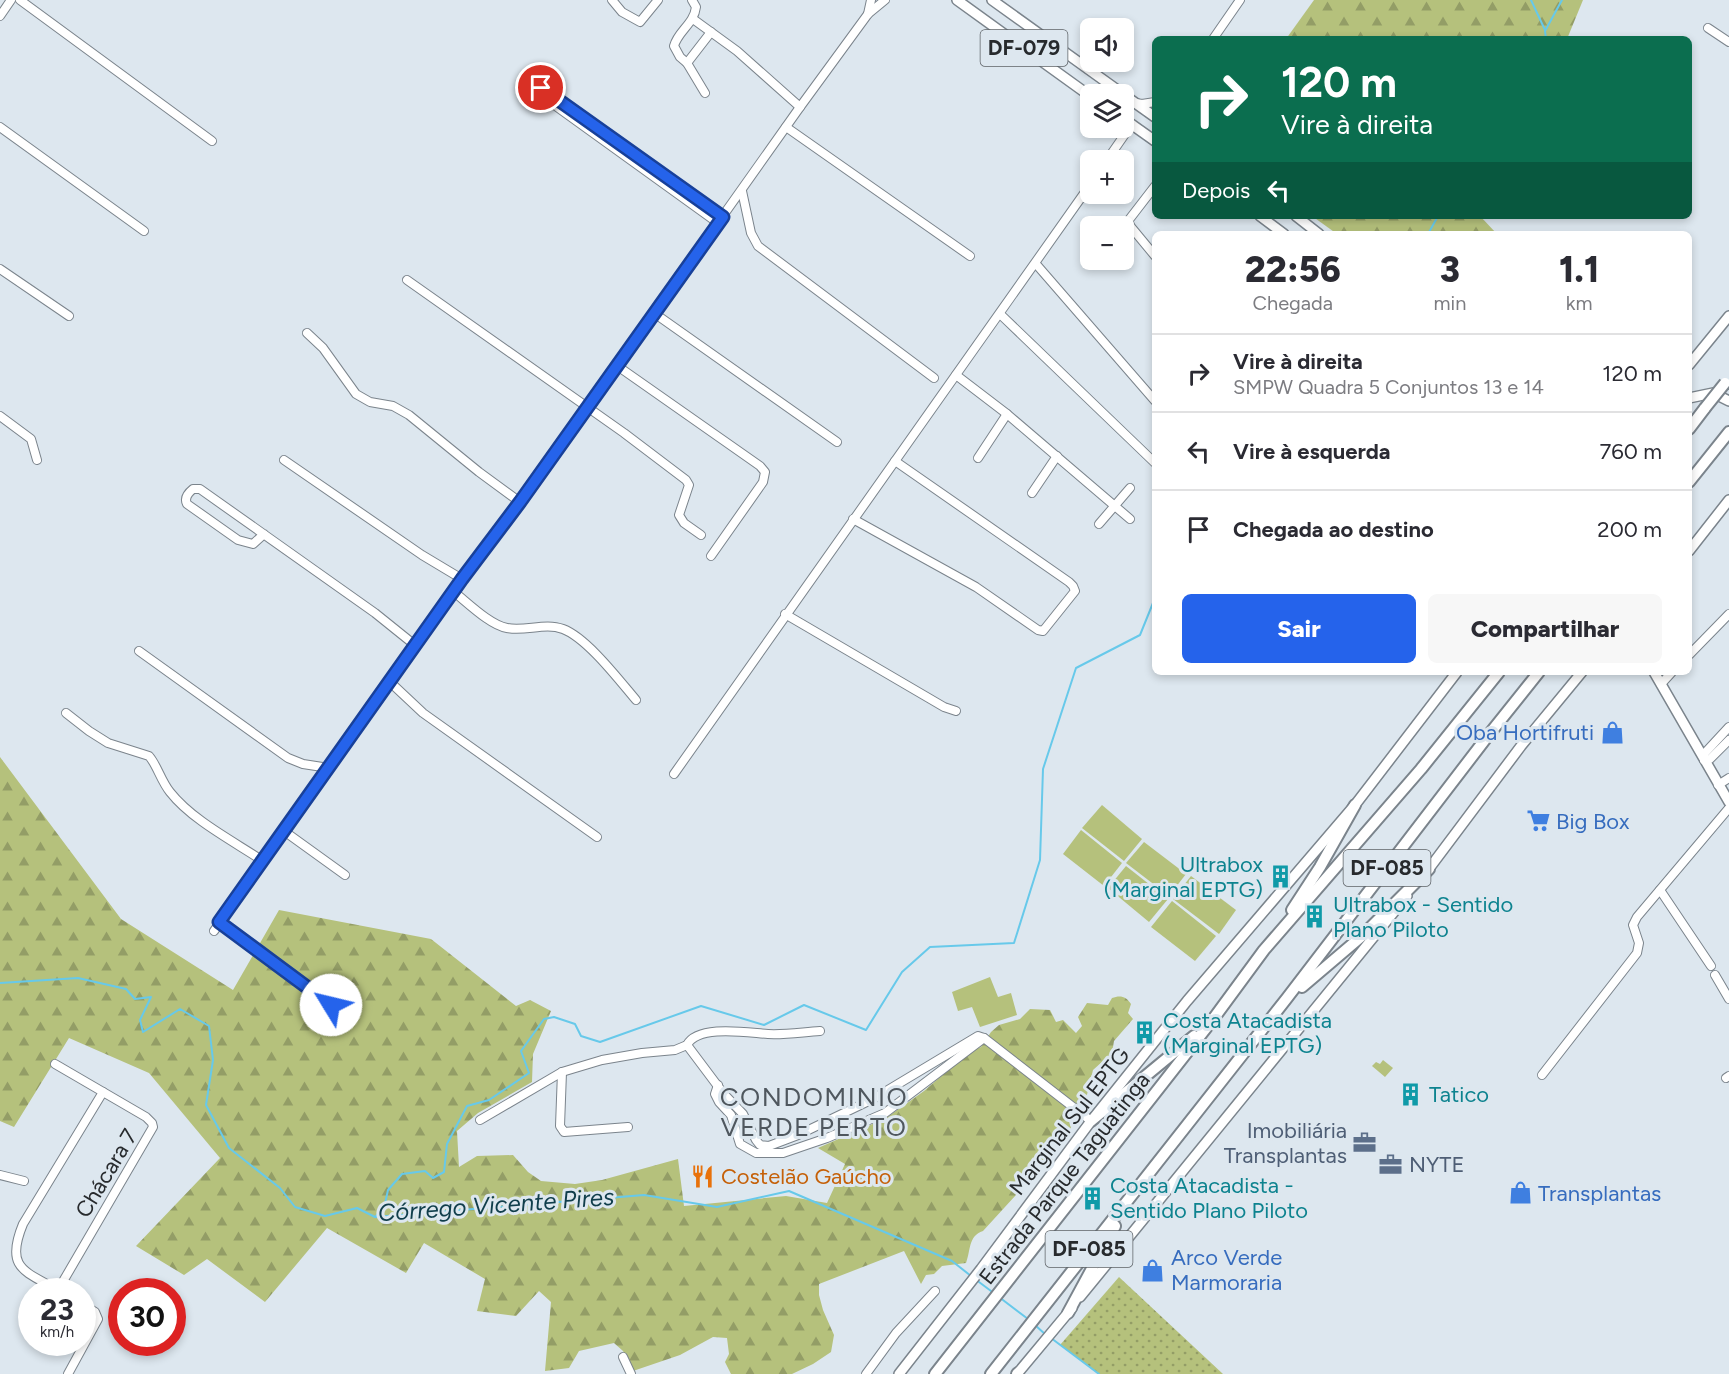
<!DOCTYPE html>
<html lang="pt">
<head>
<meta charset="utf-8">
<style>
  :root { --surface:#fff; --page:#f7f7f7; --text:#2b2b33; --muted:#7c7c81; --line:#e1e1e2; --accent:#2563eb }
  body { margin:0; font-family:Figtree,sans-serif; background:var(--page); color:var(--text); height:100vh; display:flex; flex-direction:column; font-size:22px; white-space:nowrap }
  * { box-sizing:border-box; margin:0 }
  p { font-size:20px; color:var(--muted) }
  .icon { flex:none; width:33px; height:33px; fill:none; stroke:currentColor; stroke-width:2; stroke-linecap:round; stroke-linejoin:round }
  .map { position:relative; flex:1; overflow:hidden }
  .side { position:absolute; left:1152px; top:231px; width:540px; height:444px; display:flex; flex-direction:column; background:var(--surface); border-radius:9px; box-shadow:0 3px 9px #0003 }
  .side>* { flex:none }
  .hud { position:absolute; left:1152px; top:36px; width:540px; height:183px; border-radius:9px; box-shadow:0 3px 9px #0003; background:#0b6e4f; color:#fff; overflow:hidden }
  .tools { position:absolute; left:1080px; top:18px; display:grid; gap:12px }
  .tools a { display:grid; place-items:center; width:54px; height:54px; border-radius:9px; background:var(--surface); box-shadow:0 3px 9px #0003; font-size:30px }
  .speed { position:absolute; left:18px; top:1278px; display:flex; gap:12px; font-size:30px; font-weight:700; text-align:center }
  .speed>* { display:grid; place-content:center; width:78px; height:78px; border-radius:50%; background:var(--surface); box-shadow:0 3px 9px #0003; line-height:1 }
  .speed small { font-size:15px; font-weight:400 }
  .speed .limit { border:9px solid #d22; background:#fff; color:#111 }
  .pin { position:absolute; display:grid; place-items:center; width:51px; height:51px; color:#fff; margin:-26px; border:3px solid #fff; border-radius:50%; box-shadow:0 2px 6px #0007 }
  .me { position:absolute; width:66px; margin:-33px; rotate:306deg; stroke-linejoin:round; filter:drop-shadow(0 0 4px #0008) }
  .turn { display:flex; align-items:center; gap:21px; height:126px; padding:0 30px; font-size:27px }
  .turn .icon { width:78px; height:78px; stroke-width:2.5 }
  .turn b { display:block; font-size:42px; line-height:51px }
  .then { display:flex; align-items:center; height:57px; padding:0 30px; background:#0003; gap:12px; font-size:22px }
  .eta { display:flex; justify-content:space-evenly; align-items:center; height:102px; text-align:center }
  .eta b { font-size:36px; font-weight:800; line-height:42px }
  .action { display:flex; gap:12px; margin-top:auto; padding:12px 30px }
  .action a { flex:1; height:69px; border-radius:9px; background:var(--accent); color:#fff; font-size:24px; font-weight:800; line-height:69px; text-align:center }
  .action a+a { background:var(--page); color:var(--text) }
  ul { padding:0; list-style:none }
  li { display:flex; align-items:center; gap:18px; height:78px; padding:0 30px; border-top:2px solid var(--line) }
  li div { flex:1 }
  li b { display:block; font-size:22px }
  li em { font-style:normal }
  .map>svg:first-child { display:block }
</style>
</head>
<body>
<div class="map">
<svg width="1729" height="1374" viewBox="0 0 1729 1374">
  <defs>
    <pattern id="forest-firs" width="22" height="20" patternUnits="userSpaceOnUse" patternTransform="scale(1.5)"><rect width="22" height="20" fill="#b5c17c"/><path d="M5 1l3.5 6h-7zM16 11l3.5 6h-7z" fill="#939d66"/></pattern>
    <pattern id="park-dots" width="8" height="8" patternUnits="userSpaceOnUse" patternTransform="scale(1.5)"><rect width="8" height="8" fill="#b5c17c"/><path d="M2 2h.1M6 6h.1" fill="none" stroke="#939d66" stroke-width="1.8" stroke-linecap="round"/></pattern>
  </defs>
  <rect width="100%" height="100%" fill="#dde7ef"/>
  <!-- grass -->
  <g fill="#b5c17c">
    <polygon points="1102,805 1142,839 1124,861 1082,828"/>
    <polygon points="1081,830 1122,863 1104,886 1063,854"/>
    <polygon points="1144,842 1186,874 1169,896 1126,863"/>
    <polygon points="1126,866 1168,899 1149,922 1108,888"/>
    <polygon points="1191,876 1236,910 1219,934 1173,899"/>
    <polygon points="1172,901 1216,936 1195,961 1151,927"/>
    <polygon points="990,977 998,997 1011,993 1017,1015 980,1027 972,1007 958,1011 952,992"/>
    <polygon points="1383,1060 1393,1068 1385,1077 1372,1066 1376,1062 1380,1064"/>
  </g>
  <!-- forest -->
  <g fill="url(#forest-firs)">
    <polygon points="1314,0 1583,0 1567,39 1286,39"/>
    <polygon points="1312,216 1480,216 1497,234 1337,234"/>
    <path d="M0,757L121,919L233,990L279,910L431,939L516,1006L530,1000L551,1011L533,1054L532,1082L478,1113L457,1131L459,1167L477,1156L513,1155L528,1172L541,1181L575,1184L602,1180L678,1159L684,1206L786,1196L827,1203L845,1164L818,1148L886,1118L924,1091L968,1053L981,1047L991,1032L999,1025L1020,1019L1030,1009L1050,1010L1056,1022L1063,1020L1076,1033L1082,1026L1078,1017L1087,1003L1108,1005L1112,998C1120,995 1126,996 1131,1004L1128,1013L1133,1019L1114,1041L1112,1053L1093,1070L1084,1107L1068,1109L1067,1115L1071,1128L1025,1185L983,1231C968,1236 971,1250 966,1263L942,1266L934,1274L926,1275L921,1284L904,1251L819,1284V1295L823,1310L834,1335L831,1352L813,1364L792,1374H731L725,1362L729,1354L727,1338L713,1337L680,1355L633,1371L623,1351L614,1343L579,1351L569,1368L545,1371L551,1302L539,1291L516,1316L477,1311L485,1279L424,1243L406,1273L327,1228L265,1302L207,1259L184,1275L136,1246L220,1158L149,1073L69,1038L14,1127L0,1121Z"/>
  </g>
  <!-- park -->
  <polygon fill="url(#park-dots)" points="1119,1277 1223,1374 1099,1374 1060,1345"/>
  <g fill="none" stroke-linecap="round" stroke-linejoin="round">
    <!-- stream -->
    <g stroke="#67c9ea" stroke-width="2">
      <polyline points="1531,0 1545,30"/>
      <polyline points="1546,39 1545,31 1562,0"/>
      <polyline points="1428,234 1438,216"/>
      <polyline points="0,983 78,978 126,989 135,999 151,997 140,1020 143,1032 180,1009 209,1026 213,1060 206,1105 229,1148 280,1188 295,1207 325,1216 357,1208 375,1217 644,1195 717,1207 789,1191 952,1261 971,1276"/>
      <polyline points="375,1217 384,1208 388,1190 402,1174 425,1171 433,1178 444,1172 447,1144 467,1106 489,1100 529,1073 521,1051 544,1019 554,1017 575,1024 581,1036 600,1042 701,1006 764,1025 804,1005 866,1030 902,972 930,947 1014,943 1040,860 1043,769 1076,668 1140,635 1155,598"/>
      <polyline points="975,1279 995,1294"/>
      <polyline points="999,1297 1028,1319"/>
      <polyline points="1035,1325 1046,1335"/>
      <polyline points="1051,1338 1099,1374"/>
    </g>
    <defs>
      <g id="minor">
        <polyline points="20,0 212,141"/>
        <polyline points="612,0 622,12 640,22 658,0"/>
        <path d="M692,0L696,7C694,24 678,31 674,46L680,57L687,63L705,93"/>
        <polyline points="868,14 871,0"/>
        <polyline points="0,16 11,0"/>
        <polyline points="693,19 737,51 800,107"/>
        <polyline points="1708,28 1729,42"/>
        <polyline points="1213,39 1240,0"/>
        <polyline points="687,63 711,32"/>
        <circle cx="544" cy="94" r="6"/>
        <polyline points="550,94 723,217"/>
        <polyline points="546,99 718,223"/>
        <polyline points="1136,103 1142,104 1155,102"/>
        <polyline points="0,127 144,231"/>
        <polyline points="786,127 970,256"/>
        <polyline points="1107,160 1132,124"/>
        <polyline points="1155,186 1128,221 1131,227 1155,256"/>
        <polyline points="742,191 751,233 758,246 934,378"/>
        <polyline points="1036,264 1155,401"/>
        <polyline points="0,269 69,316"/>
        <polyline points="407,280 624,433 686,480 689,485 679,515 684,523 701,535"/>
        <polyline points="654,313 837,442"/>
        <polyline points="1000,314 1155,463"/>
        <polyline points="307,333 323,348 356,394 370,402 393,406 409,415 479,472 520,502"/>
        <polyline points="616,365 760,466 765,472 763,482 711,556"/>
        <polyline points="956,375 1007,414 1130,519"/>
        <polyline points="0,416 31,439 37,460"/>
        <polyline points="978,458 1007,414"/>
        <polyline points="284,460 422,555 462,579"/>
        <polyline points="1032,493 1057,456"/>
        <polyline points="853,519 976,587 1038,630 1043,631 1075,591 1073,586 1069,582 895,461"/>
        <polyline points="1099,524 1130,488"/>
        <path d="M264,534L253,544L238,540L187,504C184,498 188,493 193,489H200L375,613L416,646"/>
        <path d="M454,592C468,603 490,625 507,628C525,632 545,622 563,629C587,638 619,680 636,700"/>
        <polyline points="785,614 944,707 956,711"/>
        <polyline points="139,651 288,758 303,764 329,768"/>
        <polyline points="1689,655 1729,614"/>
        <polyline points="390,682 423,713 597,837"/>
        <polyline points="1661,684 1672,672"/>
        <path d="M66,713L89,731L108,743L149,756C157,765 161,781 170,792C192,820 233,841 263,861"/>
        <polyline points="1704,760 1704,754 1729,727"/>
        <polyline points="1704,760 1710,759 1729,740"/>
        <polyline points="674,774 1090,185"/>
        <polyline points="1718,785 1729,778"/>
        <polyline points="284,831 345,875"/>
        <polyline points="1660,890 1711,966"/>
        <polyline points="219,923 331,1005"/>
        <polyline points="214,931 462,579 520,502 800,107 868,14 885,0"/>
        <polyline points="1715,975 1729,999"/>
        <path d="M820,1031C803,1032 785,1035 768,1034C749,1033 698,1024 687,1045L723,1093L743,1114L756,1140L760,1145L769,1146L798,1135L873,1099L978,1036L984,1038L1091,1121"/>
        <polyline points="55,1064 146,1117 152,1123 153,1127 58,1290"/>
        <polyline points="562,1072 560,1126 564,1132 628,1127"/>
        <polyline points="1542,1075 1637,953 1639,943 1633,925 1637,917 1729,808"/>
        <polyline points="1726,1078 1729,1076"/>
        <polyline points="718,1085 715,1094 719,1102 731,1115 740,1144 756,1153 783,1153 827,1138 885,1113 984,1038"/>
        <polyline points="480,1120 562,1072 602,1060 642,1053 675,1050 687,1045"/>
        <polyline points="0,1175 24,1181"/>
        <path d="M61,1292C26,1271 4,1270 23,1224L103,1092"/>
        <polyline points="623,1357 631,1374"/>
        <polyline points="68,1374 98,1319 95,1312 82,1304"/>
        <polyline points="866,1374 896,1333 935,1291"/>
      </g>
      <g id="major">
        <polyline points="957,0 1090,96"/>
        <polyline points="992,0 1123,94"/>
        <polyline points="1124,95 1155,117"/>
        <polyline points="1124,119 1155,141"/>
        <polyline points="1260,216 1284,234"/>
        <polyline points="1296,216 1319,234"/>
        <polyline points="1689,365 1729,316"/>
        <polyline points="1689,398 1713,393 1729,401"/>
        <polyline points="1689,551 1729,500"/>
        <polyline points="1654,672 1729,802"/>
        <polyline points="1425,874 1521,746 1582,672"/>
        <polyline points="1080,1297 1407,896"/>
        <polyline points="899,1374 981,1269 1091,1121 1187,1001 1355,805 1457,672"/>
        <polyline points="1017,1374 1072,1308"/>
      </g>
      <g id="highway">
        <polyline points="1689,429 1705,408"/>
        <polyline points="1689,482 1729,432"/>
        <polyline points="1292,910 1320,867 1355,805"/>
        <polyline points="1302,987 1362,936 1429,869"/>
        <polyline points="1091,1121 1194,1036"/>
        <polyline points="1068,1313 1115,1226"/>
        <polyline points="935,1374 1214,1018 1264,950 1421,769 1499,672"/>
        <polyline points="991,1374 1287,998 1487,737 1539,672"/>
        <polyline points="1017,1374 1018,1373"/>
      </g>
    </defs>
    <!-- minor casing -->
    <use href="#minor" stroke="#7b848c" stroke-width="10"/>
    <!-- major casing -->
    <use href="#major" stroke="#7b848c" stroke-width="12"/>
    <!-- highway casing -->
    <use href="#highway" stroke="#7b848c" stroke-width="14"/>
    <!-- minor -->
    <use href="#minor" stroke="#fff" stroke-width="8"/>
    <!-- major -->
    <use href="#major" stroke="#fff" stroke-width="9"/>
    <!-- highway -->
    <use href="#highway" stroke="#fff" stroke-width="10"/>
    <defs>
      <polyline id="highway-bridge" points="1705,408 1725,383"/>
    </defs>
    <!-- highway-bridge casing -->
    <use href="#highway-bridge" stroke="#7b848c" stroke-width="14" stroke-linecap="butt"/>
    <!-- highway-bridge -->
    <use href="#highway-bridge" stroke="#fff" stroke-width="10"/>
  </g>
  <g fill="none" stroke-linecap="round" stroke-linejoin="round">
    <defs>
      <polyline id="route" points="331,1005 219,922 462,579 520,502 723,217 550,94 546,88 541,88"/>
    </defs>
    <!-- route casing -->
    <use href="#route" stroke="#184099" stroke-width="15"/>
    <!-- route -->
    <use href="#route" stroke="#2563eb" stroke-width="10"/>
  </g>
  <!-- icons -->
  <defs>
    <symbol id="shop-bare" viewBox="-9 -9 18 18"><path d="M-5-2.5h2.3a2.7 3.5 0 0 1 5.4 0H5L5.5 6h-11ZM-1.5-2.5h3a1.5 2.3 0 0 0-3 0Z" fill="#3f7fe0" stroke="#dde7ef" stroke-width="2.5" paint-order="stroke"/></symbol>
    <symbol id="supermarket-bare" viewBox="-9 -9 18 18"><path d="M-6-5.5h2.5l.6 2H6L4.5 2H-2.5L-4.4-4H-6ZM-1.5 3.2a1.3 1.3 0 1 0 .1 0ZM3 3.2a1.3 1.3 0 1 0 .1 0Z" fill="#3f7fe0" stroke="#dde7ef" stroke-width="2.5" paint-order="stroke"/></symbol>
    <symbol id="building-bare" viewBox="-9 -9 18 18"><path d="M-4-6H4V6H1V3H-1V6H-4ZM-2.5-4.3h1.7v1.8h-1.7ZM.8-4.3h1.7v1.8H.8ZM-2.5-1h1.7V.8h-1.7ZM.8-1h1.7V.8H.8Z" fill="#0f9aa8" stroke="#dde7ef" stroke-width="2.5" paint-order="stroke"/></symbol>
    <symbol id="office-bare" viewBox="-9 -9 18 18"><path d="M-6-3h4V-5.5h4V-3h4V5H-6ZM-1-4.5V-3h2v-1.5ZM-6 0V1H6V0Z" fill="#5c6f8a" stroke="#dde7ef" stroke-width="2.5" paint-order="stroke"/></symbol>
    <symbol id="restaurant-bare" viewBox="-9 -9 18 18"><path d="M-5-6h1v4h1v-4h1v4h1v-4h1v5L-1.5 .5V6h-2V.5L-5-1ZM5-6V6H3V1.5H1.5Q1.5-4 5-6Z" fill="#e8710a" stroke="#dde7ef" stroke-width="2.5" paint-order="stroke"/></symbol>
  </defs>
  <g fill-rule="evenodd">
    <use href="#shop-bare" x="1596" y="716" width="33" height="33"/>
    <use href="#supermarket-bare" x="1522" y="804" width="33" height="33"/>
    <use href="#building-bare" x="1264" y="860" width="33" height="33"/>
    <use href="#building-bare" x="1298" y="900" width="33" height="33"/>
    <use href="#building-bare" x="1128" y="1016" width="33" height="33"/>
    <use href="#building-bare" x="1394" y="1078" width="33" height="33"/>
    <use href="#office-bare" x="1348" y="1126" width="33" height="33"/>
    <use href="#office-bare" x="1374" y="1148" width="33" height="33"/>
    <use href="#restaurant-bare" x="686" y="1160" width="33" height="33"/>
    <use href="#shop-bare" x="1504" y="1176" width="33" height="33"/>
    <use href="#building-bare" x="1076" y="1182" width="33" height="33"/>
    <use href="#shop-bare" x="1136" y="1254" width="33" height="33"/>
  </g>
  <g text-anchor="middle" stroke-width="6" stroke-linejoin="round" paint-order="stroke">
    <!-- shield labels -->
    <g fill="#dde7ef" stroke="#5e6367" stroke-width="1.5">
      <rect x="980.5" y="30" width="87" height="36" rx="4.5"/>
      <rect x="1343.5" y="850" width="87" height="36" rx="4.5"/>
      <rect x="1045.5" y="1231" width="87" height="36" rx="4.5"/>
    </g>
    <g font-size="21" font-weight="bold" fill="#272a2d">
      <text x="1024" y="55">DF-079</text>
      <text x="1387" y="875">DF-085</text>
      <text x="1089" y="1256">DF-085</text>
    </g>
    <!-- shop labels -->
    <g font-size="22" fill="#366cbe" stroke="#dde7ef" text-anchor="start">
      <text x="1594" y="740" text-anchor="end">Oba Hortifruti</text>
      <text x="1556" y="829">Big Box</text>
      <text x="1538" y="1201">Transplantas</text>
      <text x="1171" y="1265">Arco Verde<tspan x="1171" dy="25">Marmoraria</tspan></text>
    </g>
    <!-- culture labels -->
    <g font-size="22" fill="#0d838f" stroke="#dde7ef" text-anchor="start">
      <text x="1263" y="872" text-anchor="end">Ultrabox<tspan x="1263" dy="25">(Marginal EPTG)</tspan></text>
      <text x="1333" y="912">Ultrabox - Sentido<tspan x="1333" dy="25">Plano Piloto</tspan></text>
      <text x="1163" y="1028">Costa Atacadista<tspan x="1163" dy="25">(Marginal EPTG)</tspan></text>
      <text x="1429" y="1102">Tatico</text>
      <text x="1110" y="1193">Costa Atacadista -<tspan x="1110" dy="25">Sentido Plano Piloto</tspan></text>
    </g>
    <!-- street labels -->
    <g font-size="22" fill="#272a2d" stroke="#dde7ef">
      <text transform="translate(1069 1121) rotate(-52)" y="8">Marginal Sul EPTG</text>
      <text transform="translate(106 1173) rotate(-59)" y="8">Chácara 7</text>
      <text transform="translate(1064 1178) rotate(-52)" y="8">Estrada Parque Taguatinga</text>
    </g>
    <!-- service labels -->
    <g font-size="22" fill="#4e5e75" stroke="#dde7ef" text-anchor="end">
      <text x="1347" y="1138">Imobiliária<tspan x="1347" dy="25">Transplantas</tspan></text>
      <text x="1409" y="1172" text-anchor="start">NYTE</text>
    </g>
    <!-- food labels -->
    <g font-size="22" fill="#c56008" stroke="#dde7ef" text-anchor="start">
      <text x="721" y="1184">Costelão Gaúcho</text>
    </g>
    <!-- water labels -->
    <g font-size="24" font-style="italic" fill="#103e4b" stroke="#dde7ef">
      <text transform="translate(496 1205) rotate(-4)" y="8">Córrego Vicente Pires</text>
    </g>
    <!-- quarter labels -->
    <g font-size="26" letter-spacing="1.5" fill="#4f575e" stroke="#dde7ef">
      <text x="814" y="1106">CONDOMINIO<tspan x="814" dy="30">VERDE PERTO</tspan></text>
    </g>
  </g>
</svg>
<div class="tools">
<a><svg class="icon" aria-label="sound" viewBox="0 0 24 24"><path d="M4 9h4l5-4v14l-5-4H4zM17 9q2 3 0 6"/></svg></a>
<a><svg class="icon" aria-label="layers" viewBox="0 0 24 24"><path d="M12 4l9 5-9 5-9-5zM3 14l9 5 9-5"/></svg></a>
<a>+</a>
<a>−</a>
</div>
<div class="speed"><div>23<small>km/h</small></div><div class="limit">30</div></div>
<div class="pin" style="left:541px;top:88px;background:#d93025"><svg class="icon" aria-label="arrive" viewBox="0 0 24 24"><path d="M6 21V4h12l-3 4 3 4H6"/></svg></div>
<svg class="me" style="left:331px;top:1005px" viewBox="-20 -20 40 40"><circle r="19" fill="#fff"/><path d="M0-13L10 11 0 6-10 11z" fill="#2563eb"/></svg>
<div class="hud">
<div class="turn"><svg class="icon" aria-label="right" viewBox="0 0 24 24"><path d="M7 20v-9h11M14 6l5 5-5 5"/></svg><div><b>120 m</b>Vire à direita</div></div>
<div class="then">Depois<svg class="icon" aria-label="left" viewBox="0 0 24 24"><path d="M17 20v-9H6M10 6l-5 5 5 5"/></svg></div>
</div>
<section class="side">
<div class="eta">
<div><b>22:56</b><p>Chegada</p></div>
<div><b>3</b><p>min</p></div>
<div><b>1.1</b><p>km</p></div>
</div>
<ul>
<li><svg class="icon" aria-label="right" viewBox="0 0 24 24"><path d="M7 20v-9h11M14 6l5 5-5 5"/></svg><div><b>Vire à direita</b><p>SMPW Quadra 5 Conjuntos 13 e 14</p></div><em>120 m</em></li>
<li><svg class="icon" aria-label="left" viewBox="0 0 24 24"><path d="M17 20v-9H6M10 6l-5 5 5 5"/></svg><div><b>Vire à esquerda</b></div><em>760 m</em></li>
<li><svg class="icon" aria-label="arrive" viewBox="0 0 24 24"><path d="M6 21V4h12l-3 4 3 4H6"/></svg><div><b>Chegada ao destino</b></div><em>200 m</em></li>
</ul>
<div class="action"><a>Sair</a><a>Compartilhar</a></div>
</section>
</div>
</body>
</html>
